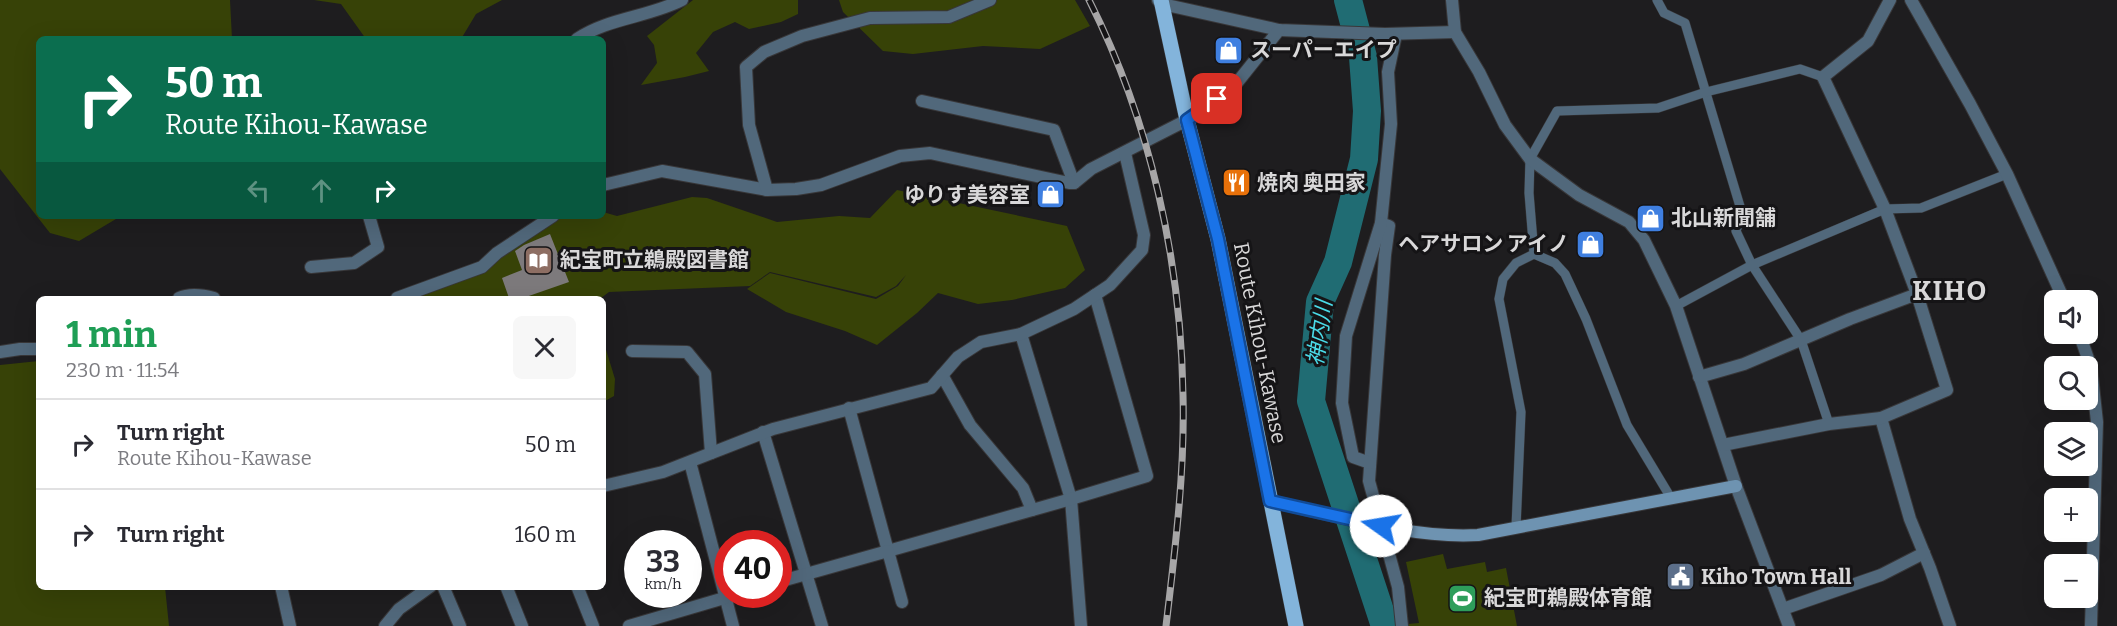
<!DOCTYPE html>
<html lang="en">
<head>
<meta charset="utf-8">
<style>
  :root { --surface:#fff; --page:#f7f7f7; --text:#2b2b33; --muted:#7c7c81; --line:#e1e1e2 }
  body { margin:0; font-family:Bitter,"Noto Sans JP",serif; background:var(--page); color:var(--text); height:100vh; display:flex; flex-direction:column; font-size:22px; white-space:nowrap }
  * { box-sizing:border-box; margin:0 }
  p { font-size:20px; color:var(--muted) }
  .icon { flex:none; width:33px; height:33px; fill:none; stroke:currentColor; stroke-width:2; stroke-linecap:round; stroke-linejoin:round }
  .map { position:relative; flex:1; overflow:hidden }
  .side { position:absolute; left:36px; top:296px; width:570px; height:294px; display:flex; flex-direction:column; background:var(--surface); border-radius:9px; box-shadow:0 6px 24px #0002 }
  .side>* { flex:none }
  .guide { position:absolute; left:36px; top:36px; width:570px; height:183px; border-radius:9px; box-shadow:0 6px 24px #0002; background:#0b6e4f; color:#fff; overflow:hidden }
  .fabs { position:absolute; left:2044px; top:290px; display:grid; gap:12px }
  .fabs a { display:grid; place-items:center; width:54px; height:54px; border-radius:9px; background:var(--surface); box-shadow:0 6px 24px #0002; font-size:30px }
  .speed { position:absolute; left:624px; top:530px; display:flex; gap:12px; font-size:30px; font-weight:700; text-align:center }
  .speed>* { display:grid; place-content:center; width:78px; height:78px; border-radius:50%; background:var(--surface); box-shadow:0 6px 24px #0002; line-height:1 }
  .speed small { font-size:15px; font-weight:400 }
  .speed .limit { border:9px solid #d22; background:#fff; color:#111 }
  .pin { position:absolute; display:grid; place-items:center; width:51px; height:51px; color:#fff; margin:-26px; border-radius:12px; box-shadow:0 3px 9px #0006 }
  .me { position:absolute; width:66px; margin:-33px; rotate:283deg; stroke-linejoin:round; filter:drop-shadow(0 0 4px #0008) }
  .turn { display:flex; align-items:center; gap:21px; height:126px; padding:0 30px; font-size:27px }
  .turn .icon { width:78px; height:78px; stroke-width:2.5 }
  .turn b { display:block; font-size:42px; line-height:51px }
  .lanes { display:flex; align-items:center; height:57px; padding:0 30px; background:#0003; justify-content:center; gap:30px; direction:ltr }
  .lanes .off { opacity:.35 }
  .round { display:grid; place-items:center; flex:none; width:63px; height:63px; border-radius:9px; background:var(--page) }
  .headline { display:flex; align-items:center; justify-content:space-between; height:102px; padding:0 30px }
  h1 { font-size:36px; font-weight:700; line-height:45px; color:#1e9e55 }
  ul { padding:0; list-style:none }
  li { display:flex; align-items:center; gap:18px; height:90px; padding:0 30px; border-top:2px solid var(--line) }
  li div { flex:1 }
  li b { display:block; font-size:22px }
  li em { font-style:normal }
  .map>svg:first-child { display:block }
</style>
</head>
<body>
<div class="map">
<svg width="2117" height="626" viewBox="0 0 2117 626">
  <rect width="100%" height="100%" fill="#1e1d1f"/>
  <!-- green -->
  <g fill="#374207">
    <polygon points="0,0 230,0 232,39 39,39 39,216 121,216 79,241 50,233 0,169"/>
    <polygon points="314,0 502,0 476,14 461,39 366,39 341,4"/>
    <polygon points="693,0 798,0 798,14 781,22 749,29 735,22 713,32 696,53 709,71 685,77 641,85 657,63 654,45 647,36"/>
    <polygon points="839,0 1075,0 1090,26 1040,49 983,46 913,54 883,51 843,12"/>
    <polygon points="897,190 1067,226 1085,270 1065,288 1012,300 978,304 938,293 917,313 877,345 845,331 786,312 747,289 770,273 876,299 898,286 906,275 896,286 876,297 770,272 750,286 609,292 601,298 407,298 479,268 553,216 603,216 603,212 617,216 692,197 707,198 777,222 839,216 870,218"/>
    <polygon points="603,340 615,379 614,396 603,402"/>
    <polygon points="39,361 39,586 165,587 169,626 0,626 0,365"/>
    <polygon points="1443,554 1447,569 1485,562 1487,572 1506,568 1517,626 1409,626 1408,624 1419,623 1406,562"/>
  </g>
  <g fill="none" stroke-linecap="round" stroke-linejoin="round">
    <!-- river -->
    <polyline stroke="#206c73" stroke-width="28" points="1348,0 1363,57 1367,111 1364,159 1338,262 1320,302 1311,401 1385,626"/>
  </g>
  <!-- building -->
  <polygon fill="#7d7a7c" points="550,234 569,282 523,298 509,298 502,278 522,270 515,251 524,245"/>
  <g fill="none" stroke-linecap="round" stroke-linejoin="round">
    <defs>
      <g id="lane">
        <polyline points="1657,0 1664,13 1685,23 1742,213 1736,231 1752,265 1801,340 1829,424"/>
        <polyline points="1534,254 1555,263 1565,274 1586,319 1627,425 1671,498"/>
        <polyline points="1676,306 1752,265 1885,209 1921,208 2007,174"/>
        <polyline points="1516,527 1521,412 1499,299 1503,279 1516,263 1534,254 1529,193 1530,159 1557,111 1658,108 1706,92 1800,69 1823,77"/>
      </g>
      <g id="street">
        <polyline points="1158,0 1162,4 1279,30 1385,34 1455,32"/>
        <polyline points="1452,0 1455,32 1479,72 1505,125 1530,159 1579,195 1629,222 1644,240 1676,306 1736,486 1789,626"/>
        <polyline points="1911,0 1970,104 2007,174 2064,300"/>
        <polyline points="1396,34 1388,72 1391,124 1381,223 1389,226 1385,255 1369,481 1398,587 1402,626"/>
        <path d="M577,39C608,18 649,17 682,0"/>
        <polyline points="922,101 1054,130 1074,183"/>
        <polyline points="603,185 662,171 767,190 796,189 821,185 900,156 930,153 1069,183 1074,183 1091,169 1187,120 1232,89 1279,30"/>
        <polyline points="767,190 749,125 746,67 764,52 802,36 870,18 949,17 990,0"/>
        <polyline points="311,267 354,263 378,247 369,216"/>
        <path d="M179,298C190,293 203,295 214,298"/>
        <polyline points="397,298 482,267 497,253 553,216"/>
        <polyline points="2079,333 2091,367 2097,422 2091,626"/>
        <polyline points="1021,334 1071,499 1081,626"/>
        <polyline points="632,351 687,352 705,374 711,453"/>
        <polyline points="0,352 20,349 39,349"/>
        <polyline points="942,375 970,425 1023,488 1032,510"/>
        <polyline points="1699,377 1744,364 1850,319 1917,294"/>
        <polyline points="849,408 888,551 1071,499 1147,476 1095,295"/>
        <polyline points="1881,418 1910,519 1930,568 1950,626"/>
        <polyline points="763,432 822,626"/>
        <polyline points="1723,445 1829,424 1881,418 1947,390 1917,294 1885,209 1823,77 1868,41 1890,0"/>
        <polyline points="690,462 733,626"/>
        <polyline points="1370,463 1353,457 1342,403 1346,336 1381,223"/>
        <polyline points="603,486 663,472 773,429 931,388 958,357 981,342 1021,334 1074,309 1110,285 1142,250 1144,235 1125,153"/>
        <polyline points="778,582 888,551 902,602"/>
        <polyline points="281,586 290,626"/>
        <polyline points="443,586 460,626"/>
        <polyline points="506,586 522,626"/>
        <polyline points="577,586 593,626"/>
        <polyline points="1783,609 1881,575 1924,553"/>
        <polyline points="385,626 399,609 431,586"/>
        <polyline points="629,626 738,594"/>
      </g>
      <path id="secondary" d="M1270,501C1335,515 1412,539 1478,535L1736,486"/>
      <polyline id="primary" points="1161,0 1187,120 1218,239 1296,626"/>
    </defs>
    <!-- lane casing -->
    <use href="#lane" stroke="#383739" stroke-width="10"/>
    <!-- street casing -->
    <use href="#street" stroke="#383739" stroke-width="14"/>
    <!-- secondary casing -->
    <use href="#secondary" stroke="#383739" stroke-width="14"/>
    <!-- primary casing -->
    <use href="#primary" stroke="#383739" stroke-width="16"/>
    <!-- lane -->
    <use href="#lane" stroke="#51687b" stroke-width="9"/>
    <!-- street -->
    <use href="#street" stroke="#51687b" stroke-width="12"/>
    <!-- secondary -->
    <use href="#secondary" stroke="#6e93b1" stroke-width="12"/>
    <!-- primary -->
    <use href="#primary" stroke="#83b4db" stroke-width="15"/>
    <defs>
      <path id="rail" d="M1089,0C1150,121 1181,260 1183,395C1185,472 1175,550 1166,626"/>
    </defs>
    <!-- rail casing -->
    <use href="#rail" stroke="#a7a6a7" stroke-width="7"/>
    <!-- rail -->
    <use href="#rail" stroke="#151416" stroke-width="4.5" stroke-dasharray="14" stroke-linecap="butt"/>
  </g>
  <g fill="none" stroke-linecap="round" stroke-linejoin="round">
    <defs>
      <polyline id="route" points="1217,99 1187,120 1218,239 1270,501 1381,526"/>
    </defs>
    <!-- route casing -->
    <use href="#route" stroke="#114b97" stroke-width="15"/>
    <!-- route -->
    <use href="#route" stroke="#1a73e8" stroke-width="10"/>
  </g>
  <!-- icons -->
  <defs>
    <symbol id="shop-square" viewBox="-11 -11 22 22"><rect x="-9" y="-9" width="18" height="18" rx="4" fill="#3f7fe0" stroke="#151416"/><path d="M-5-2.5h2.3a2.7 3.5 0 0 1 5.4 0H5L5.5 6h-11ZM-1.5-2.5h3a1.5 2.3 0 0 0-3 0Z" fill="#fff"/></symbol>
    <symbol id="restaurant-square" viewBox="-11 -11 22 22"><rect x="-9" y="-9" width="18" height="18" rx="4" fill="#e8710a" stroke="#151416"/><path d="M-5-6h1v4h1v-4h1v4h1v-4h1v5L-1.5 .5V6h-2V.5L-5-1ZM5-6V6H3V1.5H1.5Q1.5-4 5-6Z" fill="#fff"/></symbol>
    <symbol id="library-square" viewBox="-11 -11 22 22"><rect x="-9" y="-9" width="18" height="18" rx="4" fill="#8d6e63" stroke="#151416"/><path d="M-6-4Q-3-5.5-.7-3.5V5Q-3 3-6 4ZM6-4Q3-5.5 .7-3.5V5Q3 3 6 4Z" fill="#fff"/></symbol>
    <symbol id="civic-square" viewBox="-11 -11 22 22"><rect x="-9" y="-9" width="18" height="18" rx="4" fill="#5c6f8a" stroke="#151416"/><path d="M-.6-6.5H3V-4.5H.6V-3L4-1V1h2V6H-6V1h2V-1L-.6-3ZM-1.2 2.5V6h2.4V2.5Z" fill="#fff"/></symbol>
    <symbol id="stadium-square" viewBox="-11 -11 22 22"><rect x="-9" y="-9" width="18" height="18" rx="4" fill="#2e9e5b" stroke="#151416"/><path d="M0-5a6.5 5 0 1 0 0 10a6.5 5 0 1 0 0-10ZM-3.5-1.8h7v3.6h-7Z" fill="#fff"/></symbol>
  </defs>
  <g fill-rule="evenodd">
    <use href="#shop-square" x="1212" y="34" width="33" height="33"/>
    <use href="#restaurant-square" x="1220" y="166" width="33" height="33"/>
    <use href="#shop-square" x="1034" y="178" width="33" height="33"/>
    <use href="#shop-square" x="1634" y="202" width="33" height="33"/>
    <use href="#shop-square" x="1574" y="228" width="33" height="33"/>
    <use href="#library-square" x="522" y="244" width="33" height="33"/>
    <use href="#civic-square" x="1664" y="560" width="33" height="33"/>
    <use href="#stadium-square" x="1446" y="582" width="33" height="33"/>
  </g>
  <g text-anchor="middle" stroke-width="6" stroke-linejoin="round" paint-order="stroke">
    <!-- poi labels -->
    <g font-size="21" font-weight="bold" fill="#d9d8d9" stroke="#151416" text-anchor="start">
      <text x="1250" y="57">スーパーエイプ</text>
      <text x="1257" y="190">焼肉 奥田家</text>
      <text x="1030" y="202" text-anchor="end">ゆりす美容室</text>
      <text x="1671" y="225">北山新聞舗</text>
      <text x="1569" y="251" text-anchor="end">ヘアサロン アイノ</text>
      <text x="560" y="267">紀宝町立鵜殿図書館</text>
      <text x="1701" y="584">Kiho Town Hall</text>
      <text x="1484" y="605">紀宝町鵜殿体育館</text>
    </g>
    <!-- street labels -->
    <g font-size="21" fill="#d9d8d9" stroke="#151416">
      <text transform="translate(1260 343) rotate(79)" y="7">Route Kihou-Kawase</text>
    </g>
    <!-- water labels -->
    <g font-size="22" font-style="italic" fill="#4adae7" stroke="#151416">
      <text transform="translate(1319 333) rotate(-82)" y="8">神内川</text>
    </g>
    <!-- district labels -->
    <g font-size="27" font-weight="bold" letter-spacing="1.5" fill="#d9d8d9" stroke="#151416">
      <text x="1950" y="300">KIHO</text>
    </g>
  </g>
</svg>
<div class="fabs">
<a><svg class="icon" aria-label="sound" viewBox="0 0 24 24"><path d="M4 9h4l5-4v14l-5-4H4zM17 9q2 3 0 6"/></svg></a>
<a><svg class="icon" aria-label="search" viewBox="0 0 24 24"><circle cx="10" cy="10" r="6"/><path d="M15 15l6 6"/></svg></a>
<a><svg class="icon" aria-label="layers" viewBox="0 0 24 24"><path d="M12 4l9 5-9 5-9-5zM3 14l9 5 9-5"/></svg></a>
<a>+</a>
<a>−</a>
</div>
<div class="speed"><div>33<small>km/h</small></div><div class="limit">40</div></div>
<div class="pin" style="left:1217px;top:99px;background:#d93025"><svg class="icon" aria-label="arrive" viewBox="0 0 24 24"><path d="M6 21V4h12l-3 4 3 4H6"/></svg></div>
<svg class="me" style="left:1381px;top:526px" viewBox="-20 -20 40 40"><circle r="19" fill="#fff"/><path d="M0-13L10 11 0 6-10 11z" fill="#1a73e8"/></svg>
<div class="guide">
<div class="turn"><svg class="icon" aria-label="right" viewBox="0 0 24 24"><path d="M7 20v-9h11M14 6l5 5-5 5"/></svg><div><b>50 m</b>Route Kihou-Kawase</div></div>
<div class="lanes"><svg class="icon off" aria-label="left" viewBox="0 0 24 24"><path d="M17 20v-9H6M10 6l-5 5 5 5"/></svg><svg class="icon off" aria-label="ahead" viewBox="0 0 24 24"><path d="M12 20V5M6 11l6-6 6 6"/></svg><svg class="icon" aria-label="right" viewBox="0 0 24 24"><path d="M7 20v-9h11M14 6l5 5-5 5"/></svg></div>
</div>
<section class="side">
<div class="headline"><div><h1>1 min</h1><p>230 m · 11:54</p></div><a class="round"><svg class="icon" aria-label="close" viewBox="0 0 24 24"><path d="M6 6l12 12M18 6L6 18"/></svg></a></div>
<ul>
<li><svg class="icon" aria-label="right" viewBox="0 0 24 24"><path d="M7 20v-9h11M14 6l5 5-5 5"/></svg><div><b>Turn right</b><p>Route Kihou-Kawase</p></div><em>50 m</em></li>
<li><svg class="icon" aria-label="right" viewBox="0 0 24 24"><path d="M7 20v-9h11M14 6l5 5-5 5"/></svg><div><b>Turn right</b></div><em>160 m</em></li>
</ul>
</section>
</div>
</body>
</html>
